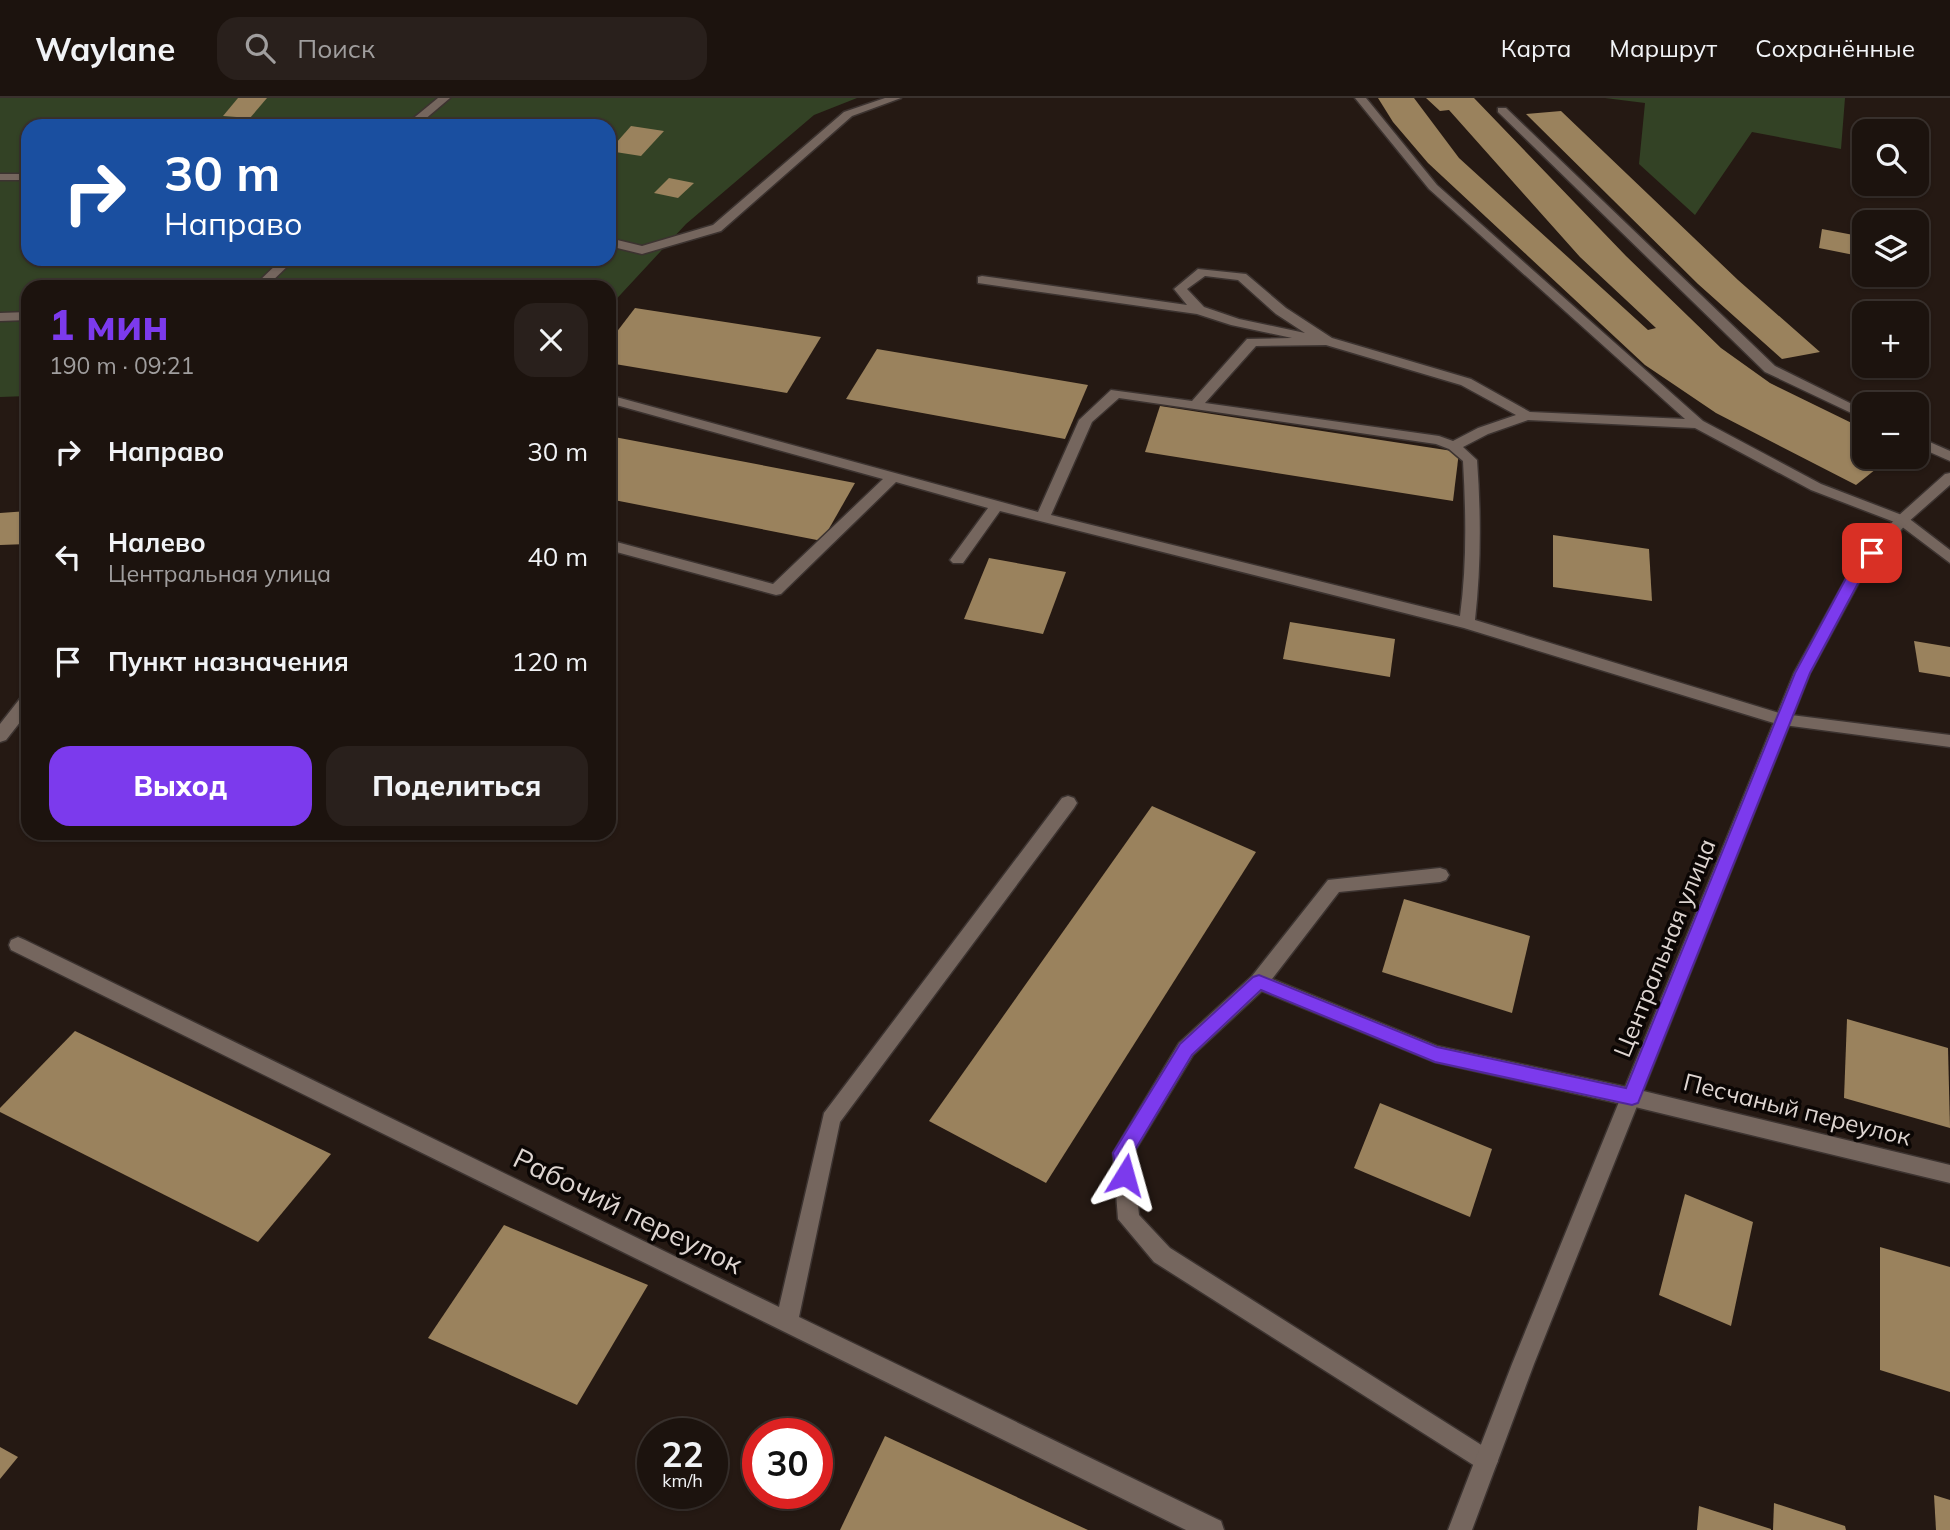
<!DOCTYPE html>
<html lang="ru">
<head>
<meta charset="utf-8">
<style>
  :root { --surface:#1c130e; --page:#29201c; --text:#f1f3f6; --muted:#a09e9e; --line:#3a322e; --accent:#7c3aed }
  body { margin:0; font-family:Mulish,sans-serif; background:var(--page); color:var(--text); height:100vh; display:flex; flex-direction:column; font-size:26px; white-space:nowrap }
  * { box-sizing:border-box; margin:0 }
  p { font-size:23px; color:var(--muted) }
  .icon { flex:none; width:38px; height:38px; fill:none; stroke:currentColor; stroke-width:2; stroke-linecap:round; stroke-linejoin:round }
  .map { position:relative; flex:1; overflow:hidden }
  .sheet { position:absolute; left:21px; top:182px; width:595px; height:560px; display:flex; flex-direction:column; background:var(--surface); border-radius:21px; box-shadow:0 2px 5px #0004,0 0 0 2px var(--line) }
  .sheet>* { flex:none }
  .hud { position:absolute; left:21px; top:21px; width:595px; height:147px; border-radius:21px; box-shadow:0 2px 5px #0004,0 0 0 2px var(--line); background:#1a4fa0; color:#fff; overflow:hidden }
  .fabs { position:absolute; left:1852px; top:21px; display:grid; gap:14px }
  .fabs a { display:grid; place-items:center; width:77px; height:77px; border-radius:14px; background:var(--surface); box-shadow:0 2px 5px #0004,0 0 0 2px var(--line); font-size:35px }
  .speed { position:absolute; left:637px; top:1320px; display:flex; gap:14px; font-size:35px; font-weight:700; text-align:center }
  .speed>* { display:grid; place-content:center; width:91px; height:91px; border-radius:50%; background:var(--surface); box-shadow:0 2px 5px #0004,0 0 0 2px var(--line); line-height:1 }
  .speed small { font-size:18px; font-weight:400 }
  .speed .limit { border:10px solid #d22; background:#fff; color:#111 }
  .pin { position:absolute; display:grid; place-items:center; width:60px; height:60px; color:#fff; margin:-30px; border-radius:14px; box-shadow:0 4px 10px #0006 }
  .me { position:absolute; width:77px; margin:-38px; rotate:8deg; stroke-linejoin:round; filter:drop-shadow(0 0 5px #0008) }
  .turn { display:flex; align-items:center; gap:24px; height:147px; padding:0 28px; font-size:32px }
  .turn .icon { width:91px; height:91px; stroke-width:2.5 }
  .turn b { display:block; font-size:49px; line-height:60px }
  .round { display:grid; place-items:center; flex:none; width:74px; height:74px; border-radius:21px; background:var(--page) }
  .overview { display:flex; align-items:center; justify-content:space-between; height:119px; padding:0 28px }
  h1 { font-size:42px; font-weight:800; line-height:52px; color:var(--accent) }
  .cta { display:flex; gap:14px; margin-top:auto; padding:14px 28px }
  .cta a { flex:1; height:80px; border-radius:21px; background:var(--accent); color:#fff; font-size:28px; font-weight:800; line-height:80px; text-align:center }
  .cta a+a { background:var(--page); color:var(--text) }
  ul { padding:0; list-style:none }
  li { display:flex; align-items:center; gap:21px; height:105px; padding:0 28px }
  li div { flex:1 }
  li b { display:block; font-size:26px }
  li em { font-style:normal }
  header { display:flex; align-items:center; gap:42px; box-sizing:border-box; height:98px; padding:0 35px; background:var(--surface); border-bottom:2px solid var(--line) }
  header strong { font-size:33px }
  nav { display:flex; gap:38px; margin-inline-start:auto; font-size:24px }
  .search { width:490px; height:63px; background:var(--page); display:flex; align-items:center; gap:18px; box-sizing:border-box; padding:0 24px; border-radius:21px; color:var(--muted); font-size:26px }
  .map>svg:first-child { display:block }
</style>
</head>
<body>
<header>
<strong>Waylane</strong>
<div class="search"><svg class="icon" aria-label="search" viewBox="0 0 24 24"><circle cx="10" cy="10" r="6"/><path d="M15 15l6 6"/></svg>Поиск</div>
<nav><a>Карта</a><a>Маршрут</a><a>Сохранённые</a></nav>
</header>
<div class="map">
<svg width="1950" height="1432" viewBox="0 0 1950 1432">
  <rect width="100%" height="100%" fill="#251913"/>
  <!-- green -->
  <g fill="#334225" fill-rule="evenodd">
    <path d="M0,0H857L814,17L686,126L609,209V189H28V298L0,299ZM28,28H609V161H28Z"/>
    <polygon points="1605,0 1845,0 1841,51 1752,34 1695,117 1639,66 1645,5"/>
  </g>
  <!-- building -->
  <g fill="#9a825d">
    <polygon points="238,0 267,0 250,20 223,18"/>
    <polygon points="1378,0 1414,0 1459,60 1648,232 1656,230 1580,159 1449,12 1440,13 1426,0 1474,0 1626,158 1721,250 1770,285 1864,331 1864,359 1891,359 1856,387 1716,315 1645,267 1428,65 1393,24"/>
    <polygon points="1561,13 1738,182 1820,254 1782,261 1698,186 1526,16"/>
    <polygon points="631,28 664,33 641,58 609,53"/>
    <polygon points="669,80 694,85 678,100 654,95"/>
    <polygon points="1822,131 1864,139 1864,159 1819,150"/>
    <polygon points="635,210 821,239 787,295 609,265 609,244"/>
    <polygon points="877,251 1088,287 1065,341 846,301"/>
    <polygon points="1160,308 1459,354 1453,403 1145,354"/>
    <polygon points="609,338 855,385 822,443 609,401"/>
    <polygon points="28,413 28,446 0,447 0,415"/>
    <polygon points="1553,437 1649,451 1652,503 1553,489"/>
    <polygon points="989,460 1066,474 1043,536 964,521"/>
    <polygon points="1290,524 1395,541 1390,579 1283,561"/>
    <polygon points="1914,543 1950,549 1950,579 1919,574"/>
    <polygon points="1152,708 1256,754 1046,1085 929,1023"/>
    <polygon points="1404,801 1530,838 1512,915 1382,874"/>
    <polygon points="1847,921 1948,950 1950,1030 1844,1000"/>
    <polygon points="75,933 331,1056 258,1144 0,1014 0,1010"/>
    <polygon points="1380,1005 1492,1051 1470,1119 1354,1070"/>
    <polygon points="1685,1096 1753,1124 1731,1228 1659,1197"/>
    <polygon points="504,1127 648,1187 577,1307 428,1240"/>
    <polygon points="1880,1149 1950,1169 1950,1294 1880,1272"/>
    <polygon points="885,1338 1088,1432 840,1432"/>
    <polygon points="0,1349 18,1359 0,1381"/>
    <polygon points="1934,1397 1950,1402 1950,1432 1936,1432"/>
    <polygon points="1774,1405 1845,1428 1846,1432 1773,1432"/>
    <polygon points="1699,1408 1771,1431 1771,1432 1697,1432"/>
  </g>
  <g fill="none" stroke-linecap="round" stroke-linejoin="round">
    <defs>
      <g id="service">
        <polygon points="438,0 450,0 417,28 404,28"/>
        <polygon points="885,0 901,0 852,18 721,133 642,156 609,148 609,140 642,148 713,127 844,14"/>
        <polygon points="1498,10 1506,10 1775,268 1864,312 1864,321 1765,274 1498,14"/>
        <rect x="0" y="76" width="28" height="6"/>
        <polygon points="282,161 295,161 266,189 253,189"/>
        <polygon points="28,214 28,222 0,223 0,215"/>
        <polygon points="1916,338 1950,353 1950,363 1916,348"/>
        <polygon points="28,596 28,614 6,642 0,644 0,626 22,598"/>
        <polygon points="1783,616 1950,637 1950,649 1777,626 1775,622 1777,618"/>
      </g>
      <g id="minor">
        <path d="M1355,0H1366L1437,87L1703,323L1821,386L1907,419L1950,452V465L1897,425L1811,392L1695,330L1528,322L1488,336L1463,349L1477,362C1481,416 1481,469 1475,522L1789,618L1791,622L1789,626H1777L1464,530L1000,413L963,465H953L950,462L988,410L896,384L781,496L776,497L609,452V442L773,486L883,381L609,305V297L1038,414L1079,322L1111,292L1192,303L1247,241L1292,240L1231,227L1197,216L978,185V179L982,178L1187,207L1174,191L1198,171L1246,176L1286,210L1332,240L1471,281L1530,314L1685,321L1429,91ZM1205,178L1238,182L1276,216L1305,235L1239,221L1204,209L1187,191ZM1326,247L1461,287L1516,317L1478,330L1453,343L1439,338L1205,305L1256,248ZM1119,300L1436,346L1449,351L1463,363C1466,415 1467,467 1460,518L1051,417L1092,324Z"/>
        <polygon points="1068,698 1074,700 1077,705 1074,710 840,1024 799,1219 1221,1423 1224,1432 1186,1432 11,852 9,847 11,842 18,839 25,842 779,1209 824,1015 1062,700"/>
        <polygon points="1440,770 1446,772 1449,777 1446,782 1440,784 1339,794 1272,881 1437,948 1631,990 1950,1067 1950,1085 1631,1008 1435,964 1262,893 1193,957 1133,1056 1139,1117 1170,1150 1494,1355 1498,1363 1494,1371 1486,1375 1154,1164 1118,1121 1113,1055 1179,945 1252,878 1328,782"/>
      </g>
      <polygon id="tertiary" points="1950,375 1950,387 1907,425 1864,475 1810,575 1534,1266 1472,1432 1448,1432 1512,1266 1794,575 1853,468 1897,419 1945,376"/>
    </defs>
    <!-- service casing -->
    <use href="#service" stroke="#3c3330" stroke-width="3"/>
    <!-- minor casing -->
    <use href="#minor" stroke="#3c3330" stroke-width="3"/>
    <!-- tertiary casing -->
    <use href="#tertiary" stroke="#3c3330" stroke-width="3"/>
    <!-- service -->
    <use href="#service" fill="#75665e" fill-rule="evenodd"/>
    <!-- minor -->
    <use href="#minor" fill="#75665e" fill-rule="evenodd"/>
    <!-- tertiary -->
    <use href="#tertiary" fill="#75665e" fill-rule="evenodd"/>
  </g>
  <!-- route -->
  <polygon fill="#7c3aed" stroke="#51269a" stroke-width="2" points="1872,451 1879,455 1864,474 1810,575 1638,1005 1632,1007 1435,964 1261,892 1192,957 1132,1057 1134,1077 1131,1084 1125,1086 1118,1084 1113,1055 1180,946 1253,879 1259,877 1437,949 1626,990 1795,575 1851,471 1867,452"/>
  <g text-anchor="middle" stroke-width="7" stroke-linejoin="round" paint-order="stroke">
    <!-- street labels -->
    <g font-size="24" fill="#ded5d1" stroke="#0b0604">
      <text transform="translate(1665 850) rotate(-68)" y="8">Центральная улица</text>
      <text transform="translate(1797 1012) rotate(14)" y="8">Песчаный переулок</text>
    </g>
    <!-- near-street labels -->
    <g font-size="28" fill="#ded5d1" stroke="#0b0604">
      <text transform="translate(628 1113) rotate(26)" y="10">Рабочий переулок</text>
    </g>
  </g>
</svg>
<div class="fabs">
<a><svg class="icon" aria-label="search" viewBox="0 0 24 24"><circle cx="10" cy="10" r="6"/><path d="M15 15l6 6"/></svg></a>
<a><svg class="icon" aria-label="layers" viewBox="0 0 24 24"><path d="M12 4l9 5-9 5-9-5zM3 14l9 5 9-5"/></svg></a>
<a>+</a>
<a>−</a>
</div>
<div class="speed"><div>22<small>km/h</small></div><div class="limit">30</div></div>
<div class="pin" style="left:1872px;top:455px;background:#d93025"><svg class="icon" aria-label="arrive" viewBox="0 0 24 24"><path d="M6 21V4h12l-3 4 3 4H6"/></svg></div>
<svg class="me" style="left:1125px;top:1077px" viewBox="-20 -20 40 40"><path d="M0-17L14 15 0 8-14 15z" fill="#7c3aed" stroke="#fff" stroke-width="4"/></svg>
<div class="hud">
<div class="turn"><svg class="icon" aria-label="right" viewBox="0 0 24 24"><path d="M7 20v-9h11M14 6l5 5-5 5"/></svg><div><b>30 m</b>Направо</div></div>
</div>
<section class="sheet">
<div class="overview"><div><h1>1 мин</h1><p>190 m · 09:21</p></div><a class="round"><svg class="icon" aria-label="close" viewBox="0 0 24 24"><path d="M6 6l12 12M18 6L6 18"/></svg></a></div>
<ul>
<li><svg class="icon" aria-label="right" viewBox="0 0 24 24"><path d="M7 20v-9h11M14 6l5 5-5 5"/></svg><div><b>Направо</b></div><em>30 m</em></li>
<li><svg class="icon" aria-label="left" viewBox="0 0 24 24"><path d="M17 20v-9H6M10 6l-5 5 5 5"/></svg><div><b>Налево</b><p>Центральная улица</p></div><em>40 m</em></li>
<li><svg class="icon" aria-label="arrive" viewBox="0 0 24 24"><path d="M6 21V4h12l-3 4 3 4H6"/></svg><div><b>Пункт назначения</b></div><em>120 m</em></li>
</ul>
<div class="cta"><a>Выход</a><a>Поделиться</a></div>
</section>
</div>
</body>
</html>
